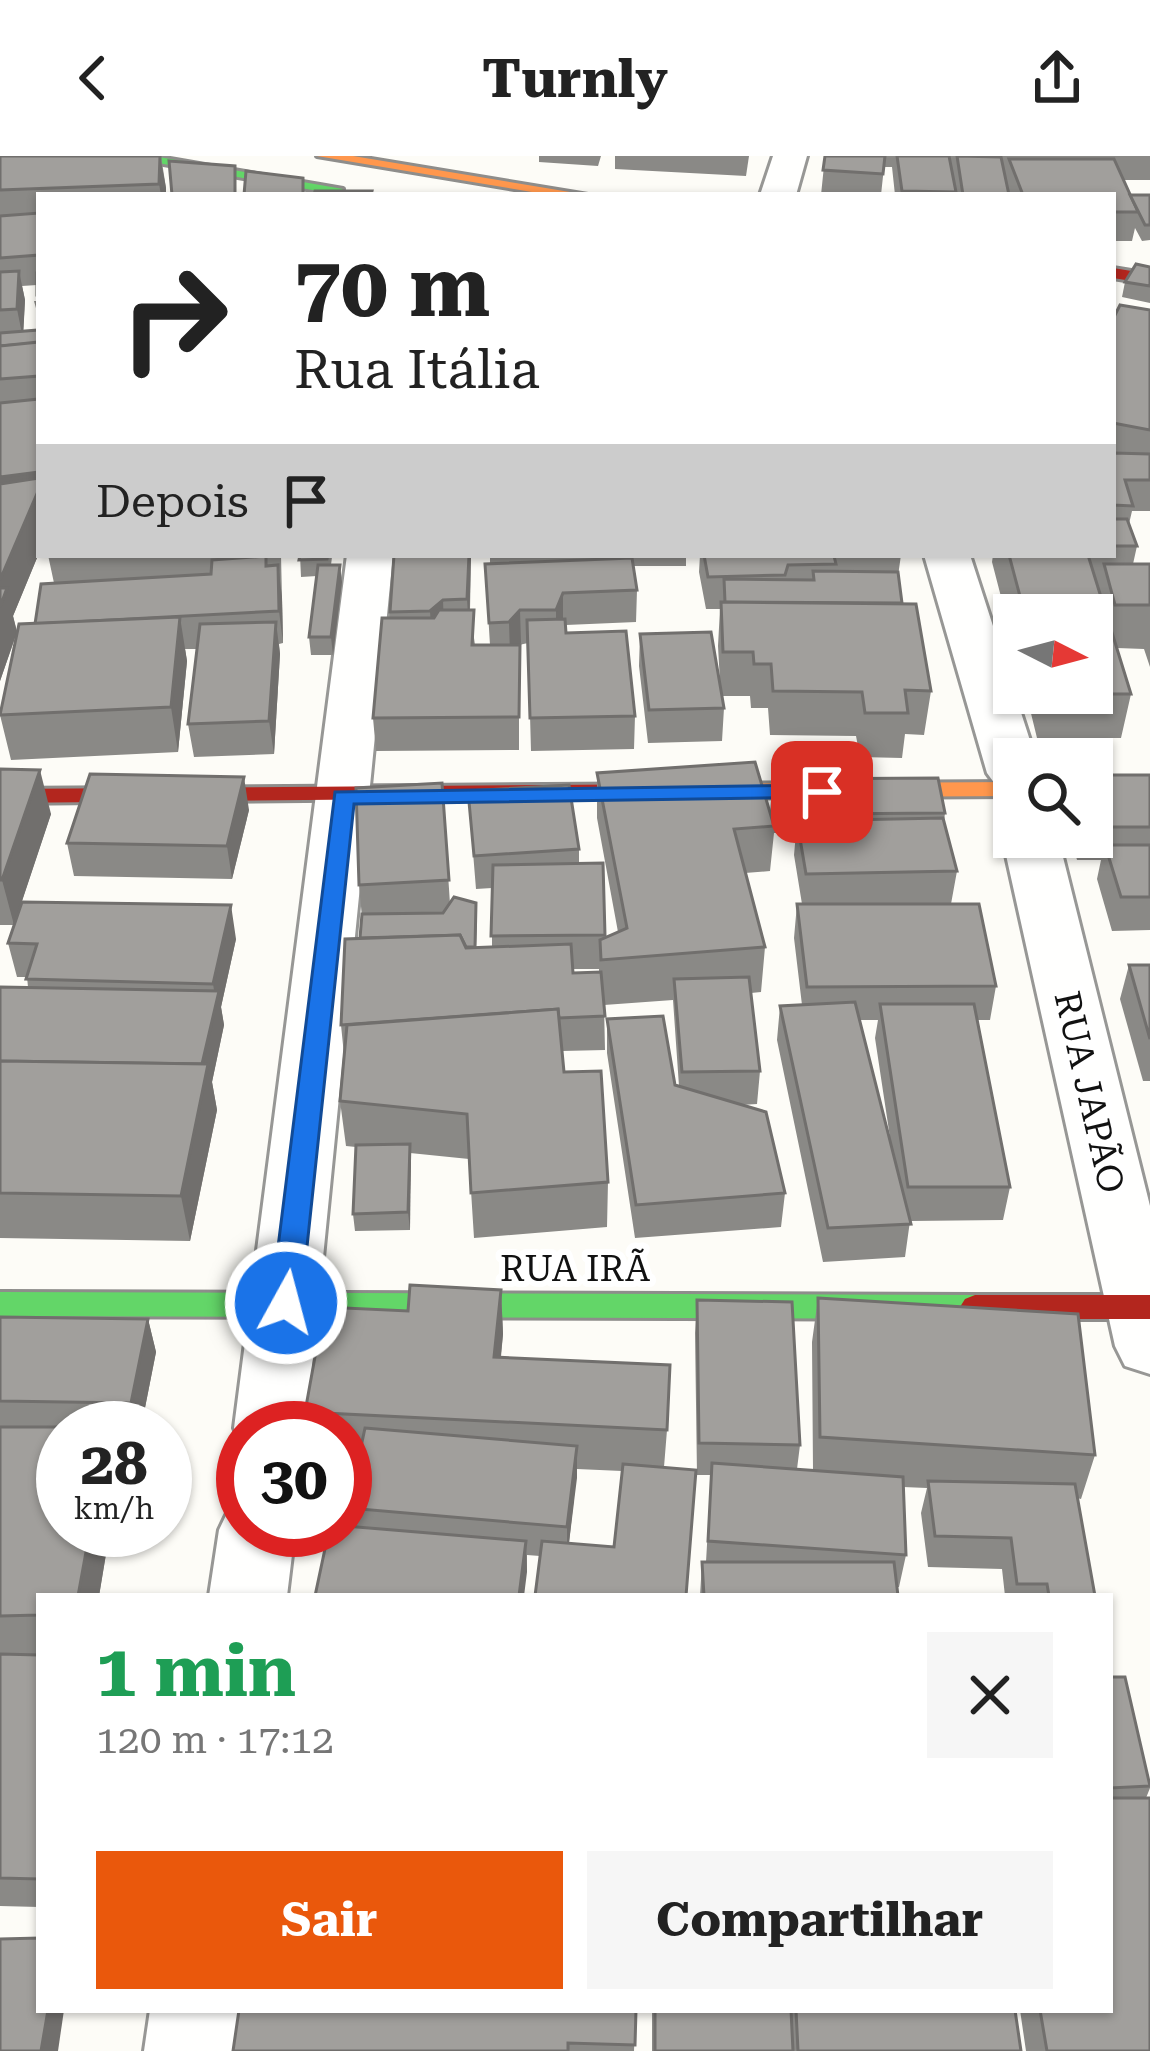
<!DOCTYPE html>
<html lang="pt">
<head>
<meta charset="utf-8">
<style>
  :root { --surface:#fff; --page:#f6f6f6; --text:#222; --muted:#767676; --accent:#ea580c }
  body { margin:0; font-family:"Roboto Serif",serif; background:var(--page); color:var(--text); height:100vh; display:flex; flex-direction:column; font-size:45px; white-space:nowrap }
  * { box-sizing:border-box; margin:0 }
  p { font-size:39px; color:var(--muted) }
  .icon { flex:none; width:66px; height:66px; fill:none; stroke:currentColor; stroke-width:2; stroke-linecap:round; stroke-linejoin:round }
  .map { position:relative; flex:1; overflow:hidden }
  .panel { position:absolute; left:36px; top:1437px; width:1077px; height:420px; display:flex; flex-direction:column; background:var(--surface); border-radius:0px; box-shadow:0 3px 9px #0004 }
  .panel>* { flex:none }
  .top-card { position:absolute; left:36px; top:36px; width:1080px; height:366px; border-radius:0px; box-shadow:0 3px 9px #0004; background:#fff; color:var(--text); overflow:hidden }
  .needle { width:78px; rotate:96deg }
  .controls { position:absolute; left:993px; top:438px; display:grid; gap:24px }
  .controls a { display:grid; place-items:center; width:120px; height:120px; border-radius:0px; background:var(--surface); box-shadow:0 3px 9px #0004; font-size:60px }
  .speed { position:absolute; left:36px; top:1245px; display:flex; gap:24px; font-size:60px; font-weight:700; text-align:center }
  .speed>* { display:grid; place-content:center; width:156px; height:156px; border-radius:50%; background:var(--surface); box-shadow:0 3px 9px #0004; line-height:1 }
  .speed small { font-size:30px; font-weight:400 }
  .speed .limit { border:18px solid #d22; background:#fff; color:#111 }
  .pin { position:absolute; display:grid; place-items:center; width:102px; height:102px; color:#fff; margin:-51px; border-radius:24px; box-shadow:0 6px 18px #0006 }
  .me { position:absolute; width:132px; margin:-66px; rotate:7deg; stroke-linejoin:round; filter:drop-shadow(0 0 9px #0008) }
  .turn { display:flex; align-items:center; gap:42px; height:252px; padding:0 60px; font-size:54px }
  .turn .icon { width:156px; height:156px; stroke-width:2.5 }
  .turn b { display:block; font-size:84px; line-height:102px }
  .then { display:flex; align-items:center; height:114px; padding:0 60px; background:#0003; gap:24px; font-size:45px }
  .round { display:grid; place-items:center; flex:none; width:126px; height:126px; border-radius:0px; background:var(--page) }
  .headline { display:flex; align-items:center; justify-content:space-between; height:204px; padding:0 60px }
  h1 { font-size:72px; font-weight:700; line-height:90px; color:#1e9e55 }
  .primary-button { display:flex; gap:24px; margin-top:auto; padding:24px 60px }
  .primary-button a { flex:1; height:138px; border-radius:0px; background:var(--accent); color:#fff; font-size:48px; font-weight:700; line-height:138px; text-align:center }
  .primary-button a+a { background:var(--page); color:var(--text) }
  header { display:flex; justify-content:space-between; align-items:center; height:156px; padding:0 60px; background:var(--surface); font-size:54px; font-weight:700 }
  .map>svg:first-child { display:block }
</style>
</head>
<body>
<header><svg class="icon" aria-label="back" viewBox="0 0 24 24"><path d="M15 5l-7 7 7 7"/></svg>Turnly<svg class="icon" aria-label="share" viewBox="0 0 24 24"><path d="M12 15V3M7 8l5-5 5 5M5 13v7h14v-7"/></svg></header>
<div class="map">
<svg width="1150" height="1895" viewBox="0 0 1150 1895">
  <rect width="100%" height="100%" fill="#fdfcf7"/>
  <g fill="none" stroke-linecap="round" stroke-linejoin="round">
    <defs>
      <g id="street">
        <polygon points="773,0 807,0 796,39 760,39"/>
        <polygon points="347,399 393,399 306,1272 243,1272 243,1291 234,1272"/>
        <polygon points="924,399 970,399 1036,603 1014,603 1014,633 995,628 987,617"/>
        <polygon points="1014,668 1014,681 1058,681 1150,1050 1150,1218 1125,1210 1115,1190 1002,681"/>
        <polygon points="243,1346 243,1374 295,1374 287,1440 209,1440 219,1374 230,1351"/>
        <polygon points="150,1854 240,1854 236,1895 144,1895"/>
      </g>
      <g id="fast">
        <polygon points="118,0 153,0 343,33 335,38"/>
        <polygon points="0,1136 975,1139 985,1143 990,1151 985,1159 975,1163 0,1160"/>
      </g>
      <g id="slow">
        <polygon points="317,0 353,0 588,39 550,39"/>
        <polygon points="1014,626 1014,640 695,642 684,635 695,628"/>
      </g>
      <g id="jam">
        <polygon points="1113,112 1150,118 1150,128 1113,122"/>
        <polygon points="695,628 703,630 703,640 0,647 0,633"/>
        <polygon points="975,1139 1150,1139 1150,1163 975,1163 965,1159 960,1151 965,1143"/>
      </g>
    </defs>
    <!-- street casing -->
    <use href="#street" stroke="#979795" stroke-width="6"/>
    <!-- fast casing -->
    <use href="#fast" stroke="#8e8d8b" stroke-width="6"/>
    <!-- slow casing -->
    <use href="#slow" stroke="#8e8d8b" stroke-width="6"/>
    <!-- jam casing -->
    <use href="#jam" stroke="#8e8d8b" stroke-width="6"/>
    <!-- street -->
    <use href="#street" fill="#fffffe" fill-rule="evenodd"/>
    <!-- fast -->
    <use href="#fast" fill="#63d668" fill-rule="evenodd"/>
    <!-- slow -->
    <use href="#slow" fill="#ff974d" fill-rule="evenodd"/>
    <!-- jam -->
    <use href="#jam" fill="#b3261e" fill-rule="evenodd"/>
  </g>
  <!-- wall -->
  <g fill="#8a8986" fill-rule="evenodd">
    <polygon points="0,0 161,0 166,32 166,39 39,39 39,163 34,145 38,145 37,129 22,130 25,144 23,176 39,175 39,397 13,460 17,476 0,525"/>
    <polygon points="539,0 601,0 598,10 539,6"/>
    <polygon points="615,0 749,0 746,20 615,13"/>
    <polygon points="825,0 1150,0 1150,24 1124,24 1130,39 1150,39 1150,84 1142,85 1135,72 1132,85 1113,85 1113,39 895,39 892,11 884,11 881,39 821,39"/>
    <polygon points="1150,111 1150,147 1122,141 1125,126"/>
    <polygon points="1150,154 1150,355 1132,355 1129,368 1137,390 1133,408 1150,408 1150,511 1144,493 1117,492 1131,538 1121,582 1037,582 1026,537 1092,537 1092,459 1014,459 1014,491 992,406 993,399 1113,399 1113,163"/>
    <polygon points="48,399 281,399 283,487 279,488 280,498 274,598 194,601 188,568 197,493 185,493 187,505 178,596 11,604 0,559 35,468 54,427"/>
    <polygon points="300,399 341,399 341,401 332,401 331,409 342,426 333,499 311,499 309,481 317,420 301,421"/>
    <polygon points="471,399 470,454 475,489 490,489 485,408 490,408 490,399 686,399 686,410 633,410 637,434 636,466 566,469 566,477 635,560 634,593 531,595 528,487 519,489 519,594 376,595 373,562 390,456"/>
    <polygon points="700,399 901,399 898,420 902,447 931,535 924,579 905,578 902,602 860,601 856,580 770,579 768,552 751,552 750,540 722,540 724,552 722,585 648,587 639,510 640,478 720,526 718,490 720,453 706,453 699,416"/>
    <polygon points="0,613 51,658 14,769 0,769"/>
    <path d="M597,617L770,655L773,623L945,657L944,665L957,715L951,748L996,830L990,864H978L1010,1031L1003,1064L910,1065L905,1101L823,1106L777,884L780,850L802,849L794,782L797,748H802L794,699L796,677H774L770,715L745,717L765,791L761,836L751,837L760,915L757,948L741,949L785,1037L781,1071L635,1082L607,897V863L675,929L679,930L673,844L604,849L605,894L562,895L564,916L608,1026L607,1071L474,1082L469,1003L410,997V1074L355,1075L353,1058L356,991L346,990L340,945L344,899L341,869L360,782L362,761L359,729L442,627L450,748L477,765L476,791H492V732L476,733L468,635L579,693V708L603,707L605,782L618,776L597,662ZM573,813H599V816L573,817ZM860,864H878L875,882L891,988Z"/>
    <polygon points="1092,619 1150,619 1150,774 1112,775 1097,723 1101,704 1077,704 1071,681 1092,681"/>
    <polygon points="249,654 232,723 74,720 67,687"/>
    <polygon points="236,783 221,851 224,869 212,926 217,954 190,1085 0,1082 0,831 28,831 27,821 17,821 8,787"/>
    <polygon points="1129,809 1150,809 1150,925 1143,925 1120,843"/>
    <path d="M501,1134L503,1178L501,1201L667,1274L664,1311L686,1440L540,1400L527,1399V1416L351,1371L348,1352L359,1302L345,1301V1272H307L305,1256L408,1155ZM577,1313L622,1315L614,1391L569,1387Z"/>
    <polygon points="818,1142 1095,1299 1081,1343 1077,1342 1095,1440 1005,1440 1002,1413 928,1411 921,1357 927,1332 903,1331 906,1399 899,1431 897,1431 898,1440 700,1440 702,1406 706,1406 711,1319 697,1319 695,1177 697,1144 800,1289 797,1313 813,1314 812,1186"/>
    <polygon points="0,1161 148,1163 156,1196 141,1272 63,1272 63,1374 110,1374 99,1440 39,1440 39,1751 0,1750"/>
    <polygon points="1110,1521 1150,1627 1150,1632 1146,1642 1150,1895 1026,1895 1020,1854 1110,1854"/>
    <polygon points="636,1854 634,1895 233,1895"/>
    <polygon points="652,1854 1015,1854 1021,1895 652,1895"/>
  </g>
  <!-- shaded-wall -->
  <g fill="#716f6d">
    <polygon points="160,0 166,32 166,39 161,39 159,28"/>
    <polygon points="19,115 25,144 23,183 17,153"/>
    <polygon points="39,316 39,397 13,460 17,476 0,525 0,321"/>
    <polygon points="469,399 471,399 469,476 467,443"/>
    <polygon points="278,409 282,441 283,487 279,455"/>
    <polygon points="340,409 342,426 333,499 331,481"/>
    <polygon points="563,437 563,469 556,486 556,454"/>
    <polygon points="443,444 444,476 432,488 430,455"/>
    <polygon points="520,454 521,487 510,499 509,466"/>
    <polygon points="180,461 187,505 178,596 171,551"/>
    <polygon points="276,466 280,498 274,598 269,565"/>
    <polygon points="40,614 51,658 14,769 2,724"/>
    <polygon points="244,621 249,654 232,723 227,690"/>
    <polygon points="231,749 236,783 221,851 224,869 212,926 217,954 190,1085 181,1040 200,915 216,846 213,828"/>
    <polygon points="410,988 411,1006 410,1074 408,1056"/>
    <polygon points="501,1134 503,1178 496,1245 494,1201"/>
    <polygon points="148,1163 156,1196 141,1272 138,1272 131,1247"/>
    <polygon points="577,1290 577,1322 567,1403 567,1371"/>
    <polygon points="90,1374 110,1374 99,1440 78,1440"/>
    <polygon points="526,1385 527,1416 524,1440 519,1440"/>
    <polygon points="48,1854 64,1854 58,1895 41,1895"/>
  </g>
  <!-- building -->
  <g fill="#a19f9c" stroke="#716f6d" stroke-width="3">
    <polygon points="0,0 160,0 159,28 0,34"/>
    <polygon points="825,0 885,0 883,18 823,14"/>
    <polygon points="897,0 949,0 956,36 902,35"/>
    <polygon points="957,0 1001,1 1009,39 963,39"/>
    <polygon points="1009,3 1114,3 1138,56 1113,56 1113,39 1023,39"/>
    <polygon points="169,5 235,10 235,39 172,39"/>
    <polygon points="246,15 303,22 303,39 244,39"/>
    <polygon points="315,35 372,35 371,39 314,39"/>
    <polygon points="1130,39 1150,39 1150,69 1145,69"/>
    <polygon points="39,57 39,99 0,102 0,60"/>
    <polygon points="1136,108 1150,111 1150,130 1125,126"/>
    <polygon points="19,115 17,153 0,154 0,116"/>
    <rect x="37" y="117" width="2" height="22"/>
    <polygon points="1120,149 1150,154 1150,274 1113,267 1113,163"/>
    <polygon points="39,174 38,187 0,190 0,177"/>
    <polygon points="39,186 39,220 0,223 0,190"/>
    <polygon points="39,243 39,316 0,321 0,247"/>
    <polygon points="1113,297 1150,298 1150,324 1125,324 1133,350 1113,349"/>
    <polygon points="39,322 39,333 0,424 0,328"/>
    <polygon points="1113,363 1127,363 1137,390 1113,390"/>
    <polygon points="300,399 328,399 327,403 299,404"/>
    <polygon points="394,399 469,399 467,443 443,444 430,455 390,456"/>
    <polygon points="704,399 861,399 834,400 836,408 788,409 785,419 708,421"/>
    <polygon points="1009,399 1088,399 1131,538 1046,538 1092,537 1092,459 1025,459"/>
    <polygon points="266,400 266,410 278,409 279,455 35,468 41,428 211,418 212,404"/>
    <polygon points="632,402 637,434 563,437 556,454 520,454 509,466 489,467 485,408"/>
    <polygon points="1104,408 1150,408 1150,449 1115,449"/>
    <polygon points="318,409 340,409 331,481 309,481"/>
    <polygon points="813,415 898,416 902,447 725,446 724,423 814,424"/>
    <polygon points="0,432 7,432 0,451"/>
    <polygon points="721,446 916,448 931,535 905,534 908,557 865,557 862,536 773,535 771,508 754,508 753,496 723,496"/>
    <polygon points="439,454 474,454 472,489 520,489 519,561 373,562 382,462 434,462"/>
    <polygon points="180,461 171,551 0,559 19,468"/>
    <polygon points="565,463 566,477 626,475 635,560 530,562 527,464"/>
    <polygon points="276,466 269,565 188,568 200,468"/>
    <polygon points="711,476 724,552 649,554 640,478"/>
    <polygon points="755,606 774,670 734,673 765,791 601,804 600,784 627,772 597,617"/>
    <polygon points="0,613 40,614 2,724 0,724"/>
    <polygon points="90,618 244,621 227,690 67,687"/>
    <rect x="1092" y="619" width="58" height="52"/>
    <polygon points="938,622 945,657 815,658 812,643 775,643 773,623"/>
    <polygon points="442,627 449,724 359,729 356,632"/>
    <polygon points="569,629 579,693 474,700 468,635"/>
    <polygon points="943,662 957,715 806,718 797,665"/>
    <polygon points="1105,689 1150,689 1150,741 1121,741"/>
    <polygon points="603,707 605,779 491,780 493,709"/>
    <polygon points="454,741 476,747 475,791 466,791 460,779 360,782 362,758 443,757"/>
    <polygon points="22,746 231,749 213,828 26,823 37,788 8,787"/>
    <polygon points="797,748 979,748 996,830 807,831"/>
    <polygon points="460,779 466,792 571,788 573,817 601,816 605,860 559,862 558,853 341,869 345,783"/>
    <polygon points="1129,809 1150,809 1150,883"/>
    <polygon points="749,821 760,915 682,916 674,823"/>
    <polygon points="0,831 219,835 202,908 0,905"/>
    <polygon points="855,846 911,1068 828,1072 780,850"/>
    <polygon points="880,848 974,848 1010,1031 908,1031"/>
    <polygon points="558,853 564,916 601,915 608,1026 471,1037 467,958 340,945 347,869"/>
    <polygon points="663,860 675,929 766,956 785,1037 636,1049 607,863"/>
    <polygon points="0,905 208,908 181,1040 0,1037"/>
    <polygon points="410,988 408,1056 353,1058 356,989"/>
    <polygon points="410,1129 501,1134 494,1201 670,1209 667,1274 305,1256 324,1151 408,1155"/>
    <polygon points="818,1142 1078,1158 1095,1299 820,1281"/>
    <polygon points="697,1144 792,1146 800,1289 699,1287"/>
    <polygon points="0,1161 148,1163 131,1247 0,1245"/>
    <polygon points="0,1271 108,1271 63,1272 63,1374 90,1374 78,1440 39,1440 39,1459 0,1460"/>
    <polygon points="365,1272 577,1290 567,1371 348,1352"/>
    <polygon points="712,1307 903,1321 906,1399 708,1385"/>
    <polygon points="623,1308 696,1314 686,1440 535,1440 542,1385 614,1391"/>
    <polygon points="928,1325 1075,1328 1095,1440 1049,1440 1047,1428 1017,1428 1011,1382 935,1380"/>
    <polygon points="345,1370 526,1385 519,1440 315,1440 329,1374 345,1374"/>
    <polygon points="702,1406 894,1406 898,1440 704,1440"/>
    <polygon points="0,1498 39,1499 39,1723 0,1722"/>
    <polygon points="1110,1521 1125,1521 1150,1630 1110,1632"/>
    <polygon points="1110,1642 1150,1642 1150,1895 1047,1895 1040,1854 1110,1854"/>
    <polygon points="39,1782 39,1854 48,1854 41,1895 0,1895 0,1783"/>
    <polygon points="239,1854 636,1854 635,1889 568,1887 568,1895 233,1895"/>
    <polygon points="655,1854 791,1854 793,1895 655,1895"/>
    <polygon points="796,1854 1015,1854 1021,1895 798,1895"/>
  </g>
  <!-- route -->
  <polygon fill="#1a73e8" stroke="#114b97" stroke-width="3" points="822,629 831,631 831,641 354,648 301,1147 296,1156 275,1156 271,1147 335,636"/>
  <g text-anchor="middle" stroke-width="12" stroke-linejoin="round" paint-order="stroke">
    <!-- street labels -->
    <g font-size="36" fill="#111" stroke="#fff">
      <text transform="translate(1090 936) rotate(77)" y="13">RUA JAPÃO</text>
      <text x="575" y="1125">RUA IRÃ</text>
    </g>
  </g>
</svg>
<div class="controls">
<a><svg class="needle" viewBox="-14 -14 28 28"><path d="M0-13l5 13h-10z" fill="#e53935"/><path d="M0 13l5-13h-10z" fill="#767676"/></svg></a>
<a><svg class="icon" aria-label="search" viewBox="0 0 24 24"><circle cx="10" cy="10" r="6"/><path d="M15 15l6 6"/></svg></a>
</div>
<div class="speed"><div>28<small>km/h</small></div><div class="limit">30</div></div>
<div class="pin" style="left:822px;top:636px;background:#d93025"><svg class="icon" aria-label="arrive" viewBox="0 0 24 24"><path d="M6 21V4h12l-3 4 3 4H6"/></svg></div>
<svg class="me" style="left:286px;top:1147px" viewBox="-20 -20 40 40"><circle r="17" fill="#1a73e8" stroke="#fff" stroke-width="3"/><path d="M0-11L8 9 0 5-8 9z" fill="#fff"/></svg>
<div class="top-card">
<div class="turn"><svg class="icon" aria-label="right" viewBox="0 0 24 24"><path d="M7 20v-9h11M14 6l5 5-5 5"/></svg><div><b>70 m</b>Rua Itália</div></div>
<div class="then">Depois<svg class="icon" aria-label="arrive" viewBox="0 0 24 24"><path d="M6 21V4h12l-3 4 3 4H6"/></svg></div>
</div>
<section class="panel">
<div class="headline"><div><h1>1 min</h1><p>120 m · 17:12</p></div><a class="round"><svg class="icon" aria-label="close" viewBox="0 0 24 24"><path d="M6 6l12 12M18 6L6 18"/></svg></a></div>
<div class="primary-button"><a>Sair</a><a>Compartilhar</a></div>
</section>
</div>
</body>
</html>
